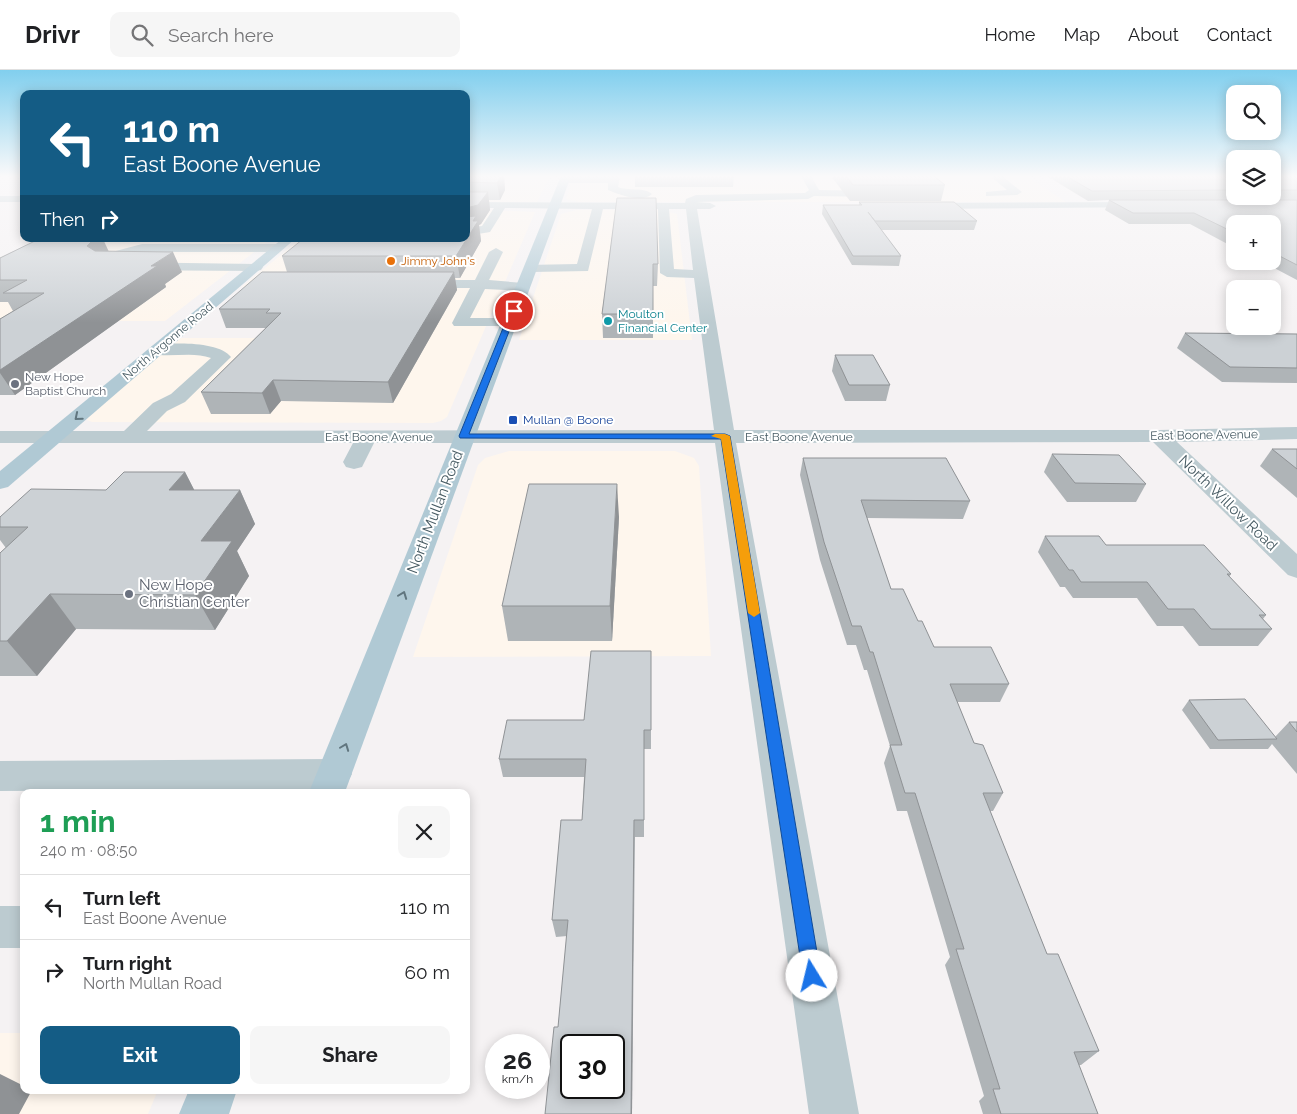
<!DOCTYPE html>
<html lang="en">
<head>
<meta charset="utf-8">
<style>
  :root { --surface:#fff; --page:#f6f6f6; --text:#202124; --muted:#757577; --line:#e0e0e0; --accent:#145c85 }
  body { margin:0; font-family:Raleway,sans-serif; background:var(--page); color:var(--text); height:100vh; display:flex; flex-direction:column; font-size:19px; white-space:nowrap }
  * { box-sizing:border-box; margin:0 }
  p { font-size:16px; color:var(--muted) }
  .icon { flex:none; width:28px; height:28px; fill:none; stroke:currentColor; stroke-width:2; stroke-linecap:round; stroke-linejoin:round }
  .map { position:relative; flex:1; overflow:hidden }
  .panel { position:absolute; left:20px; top:719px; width:450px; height:305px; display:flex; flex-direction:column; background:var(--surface); border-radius:10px; box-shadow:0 2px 12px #0003 }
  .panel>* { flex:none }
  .banner { position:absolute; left:20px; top:20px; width:450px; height:152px; border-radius:10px; box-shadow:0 2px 12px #0003; background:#145c85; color:#fff; overflow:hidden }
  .controls { position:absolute; left:1226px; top:15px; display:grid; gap:10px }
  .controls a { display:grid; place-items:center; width:55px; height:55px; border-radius:10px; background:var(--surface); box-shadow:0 2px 12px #0003; font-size:25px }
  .speed { position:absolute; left:485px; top:964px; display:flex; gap:10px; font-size:25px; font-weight:700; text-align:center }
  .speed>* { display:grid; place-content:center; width:65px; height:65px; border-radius:50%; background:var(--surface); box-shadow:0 2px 12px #0003; line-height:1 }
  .speed small { font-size:12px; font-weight:400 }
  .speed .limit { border:2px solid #111; border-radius:8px; background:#fff; color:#111 }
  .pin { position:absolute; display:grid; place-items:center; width:42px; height:42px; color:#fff; margin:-21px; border:2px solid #fff; border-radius:50%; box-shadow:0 1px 5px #0007 }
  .me { position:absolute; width:55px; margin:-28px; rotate:351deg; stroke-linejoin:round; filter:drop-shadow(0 0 4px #0008) }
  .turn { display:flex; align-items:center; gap:18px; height:105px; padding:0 20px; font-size:22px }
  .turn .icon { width:65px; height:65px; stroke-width:2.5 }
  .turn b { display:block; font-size:35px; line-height:42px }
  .then { display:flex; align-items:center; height:48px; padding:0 20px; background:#0003; gap:10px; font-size:19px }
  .round { display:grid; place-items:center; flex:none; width:52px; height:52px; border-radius:10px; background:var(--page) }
  .overview { display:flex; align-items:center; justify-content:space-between; height:85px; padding:0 20px }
  h1 { font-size:30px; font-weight:700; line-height:38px; color:#1e9e55 }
  .primary-button { display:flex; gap:10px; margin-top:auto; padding:10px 20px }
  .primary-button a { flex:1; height:58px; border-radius:10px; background:var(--accent); color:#fff; font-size:20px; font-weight:700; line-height:58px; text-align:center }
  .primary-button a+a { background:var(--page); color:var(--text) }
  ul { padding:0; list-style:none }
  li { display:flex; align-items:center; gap:15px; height:65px; padding:0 20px; border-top:1px solid var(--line) }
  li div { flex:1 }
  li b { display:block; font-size:19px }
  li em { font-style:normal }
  header { display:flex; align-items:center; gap:30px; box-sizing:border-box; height:70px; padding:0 25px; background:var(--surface); border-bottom:1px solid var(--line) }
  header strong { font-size:24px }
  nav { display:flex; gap:28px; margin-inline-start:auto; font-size:18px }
  .search { width:350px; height:45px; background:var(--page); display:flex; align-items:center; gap:12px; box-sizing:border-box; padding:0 18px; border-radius:10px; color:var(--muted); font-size:19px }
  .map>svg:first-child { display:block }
</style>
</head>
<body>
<header>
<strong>Drivr</strong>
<div class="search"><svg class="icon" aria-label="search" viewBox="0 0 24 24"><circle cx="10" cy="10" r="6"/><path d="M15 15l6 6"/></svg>Search here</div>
<nav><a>Home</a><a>Map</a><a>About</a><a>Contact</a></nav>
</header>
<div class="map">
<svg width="1297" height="1044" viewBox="0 0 1297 1044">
  <rect width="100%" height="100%" fill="#f5f2f3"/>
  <!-- commercial -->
  <g fill="#fef6ed">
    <polygon points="466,106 550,106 537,132 492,133 475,132"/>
    <polygon points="573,106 1026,106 1066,132 579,132 566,129"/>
    <polygon points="466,139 535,142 447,347 441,351 433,353 92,352 87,350 88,347 181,268 267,268 316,218 242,217 300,169 466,169"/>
    <polygon points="576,140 661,140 677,144 692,270 519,270 561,144"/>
    <polygon points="70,169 271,169 165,251 0,251 0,205"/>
    <polygon points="509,381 675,381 694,388 699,396 711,586 413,587 478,395 485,388"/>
    <polygon points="0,963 24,963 24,1020 158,1020 148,1044 0,1044"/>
  </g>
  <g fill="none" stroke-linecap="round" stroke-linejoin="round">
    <!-- minor -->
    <g fill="#bccbd0" fill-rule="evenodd">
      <path d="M620,106L618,117C628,121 644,117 652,124C642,133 620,125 608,120V113H565L560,110L565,107Z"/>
      <path d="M801,106H811L819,120L882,121L887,124L882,127L814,126L808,129L696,132L710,133L716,136L710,139H697L734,360H1159L1297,357V369L1177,372L1297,484V508L1288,505L1153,372L736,373L859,1044H809L715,373H374L362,397L354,399L346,397L343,392L353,373H0V361H124L153,333L171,324L211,288C192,281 171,288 152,284L149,280L152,276C170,272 219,271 231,287L185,332L167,341L147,361L714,360L694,208L667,207L660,203L658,139H603L588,201L531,202L524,198L526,195L577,194L592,139L505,138L490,162L466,166V158L482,156L494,138H466V132L685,133L686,129L696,125L805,123L809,120ZM669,139H686L693,200L674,199Z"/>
      <polygon points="990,106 1002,106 1022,122 1017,125 986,126 986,122 1007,120"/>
      <rect x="0" y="126" width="24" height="6"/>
      <polygon points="1145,132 1149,133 1149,137 920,139 914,136 920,133"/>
      <polygon points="142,174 278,174 284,178 278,182 142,182 126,186 116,192 261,194 263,197 261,200 256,201 106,200 99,196 112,182"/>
      <polygon points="496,178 503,182 489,210 523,213 530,217 523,221 485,219 470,248 509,248 515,250 517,253 515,256 454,256 452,253 470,218 420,218 413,214 420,210 475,210 489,182"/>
      <polygon points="334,689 346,693 352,704 346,715 334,719 0,721 0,691"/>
      <rect x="0" y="836" width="24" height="42"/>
    </g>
    <!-- major -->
    <g fill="#b0c9d4" fill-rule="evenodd">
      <polygon points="561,106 571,106 345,722 309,722"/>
      <polygon points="282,169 295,169 8,417 0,419 0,401"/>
      <polygon points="189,1020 237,1020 229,1044 179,1044"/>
    </g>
  </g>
  <!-- wall -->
  <g fill="#afb4b7">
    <polygon points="466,106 504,106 505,120 500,130 489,130 490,140 481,154 479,155 481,171 460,208 455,208 457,220 393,333 281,331 270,344 211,344 201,322 266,258 226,258 219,239 287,202 282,186 466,169"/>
    <polygon points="635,106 734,106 733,117 635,117"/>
    <polygon points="831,106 934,106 945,115 941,131 850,131"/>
    <polygon points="1047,106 1235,106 1235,126 1272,126 1272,106 1297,106 1297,210 1261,191 1272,191 1272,154 1235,154 1235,178 1190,154 1129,154 1105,140 1109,130 1088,131"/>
    <polygon points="617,128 658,194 657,216 653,216 653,268 603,268 602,244"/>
    <polygon points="859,132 977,151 974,160 881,160 901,186 899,196 852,195 822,144 823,135 859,135"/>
    <polygon points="109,181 182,202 165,214 166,217 15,325 0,325 0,249 13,241 8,232 0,232 0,188"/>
    <polygon points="1185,263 1297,264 1297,313 1222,312 1177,278"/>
    <polygon points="835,285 890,315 886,331 845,331 832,301"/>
    <polygon points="1272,379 1297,379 1297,428 1260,396"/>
    <polygon points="1052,384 1146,414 1136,432 1067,432 1044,402"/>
    <polygon points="803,388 970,431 963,449 867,448 891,519 918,551 934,577 1009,614 1000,632 957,632 974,673 1003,723 993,741 990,741 1047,884 1099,981 1081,995 1079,995 1098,1044 983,1044 979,1031 984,1026 945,895 950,887 907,741 897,741 884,693 890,676 867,600 864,600 856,575 847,575 820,490 800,405"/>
    <polygon points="185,402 194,420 240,420 255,454 237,481 249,506 215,560 76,559 37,606 0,606 0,483 6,478 0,470 0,447"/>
    <polygon points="619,447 612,571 508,571 502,536"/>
    <polygon points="1045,466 1106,475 1231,504 1229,507 1266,545 1263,549 1272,559 1258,576 1199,576 1183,556 1157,556 1137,528 1073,528 1065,517 1060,517 1038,482"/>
    <polygon points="651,581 651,679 644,679 644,767 635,767 632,1044 545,1044 558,957 567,866 556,867 552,850 582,750 584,707 503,707 499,689 584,650"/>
    <polygon points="1189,630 1275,667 1289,652 1297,652 1297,704 1272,674 1268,679 1210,679 1182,640"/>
  </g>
  <!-- shaded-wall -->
  <g fill="#8f9295">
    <polygon points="491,106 504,106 505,120 500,130 497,113"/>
    <polygon points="488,122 490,140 481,154 479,155 481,171 460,208 456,186 466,158 466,138"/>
    <polygon points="94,169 103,169 109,182 97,196 87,176"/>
    <polygon points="173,182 182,202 165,214 166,217 15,325 0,303 0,300 151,196"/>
    <polygon points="454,202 457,220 393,333 388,312"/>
    <polygon points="273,310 281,331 270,344 262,323"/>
    <polygon points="185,402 202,435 169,420"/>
    <polygon points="617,414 619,447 612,571 610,536"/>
    <polygon points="240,420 255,454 237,481 249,506 215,560 195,525 201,471"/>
    <polygon points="50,524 76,559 37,606 7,571"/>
    <polygon points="634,750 632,1044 631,1044"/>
    <polygon points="0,1004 24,1016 24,1020 32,1020 19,1044 0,1044"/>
  </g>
  <!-- building -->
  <g fill="#ccd1d5" stroke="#8f9295" fill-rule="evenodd">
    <polygon points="466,106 501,106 497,113 466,112"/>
    <polygon points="846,106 934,106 945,115 853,115"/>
    <polygon points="1066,106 1231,106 1235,108 1235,120 1092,121"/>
    <rect x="1272" y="106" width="25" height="14"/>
    <polygon points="466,122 488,122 478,135 466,138"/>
    <polygon points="617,128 656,128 658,194 653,194 653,244 602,244"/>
    <polygon points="1109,130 1297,130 1297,195 1272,182 1272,154 1235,154 1235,163 1194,143 1133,143"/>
    <polygon points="859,132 954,132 977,151 875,151 868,142 901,186 853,186 823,135 862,135"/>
    <polygon points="476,146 473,151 478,151 456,186 282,186 303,169 466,169 466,147"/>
    <polygon points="39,169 94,169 87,176 95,181 173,182 151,196 157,196 0,300 0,249 44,223 3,223 27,210 0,210 0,188"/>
    <polygon points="262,202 454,202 388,312 273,310 262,323 201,322 281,243 266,243 270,239 219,239"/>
    <polygon points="1185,263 1297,264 1297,298 1230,297"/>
    <polygon points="835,285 873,285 890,315 849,315"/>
    <polygon points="1272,379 1297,379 1297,399"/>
    <polygon points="1052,384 1119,385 1146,414 1075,413"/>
    <polygon points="803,388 946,388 970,431 861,430 891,519 903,519 918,551 922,551 934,577 991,577 1009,614 950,614 974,673 983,675 1003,723 983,723 1047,884 1058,884 1099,981 1074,982 1098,1044 1001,1044 993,1019 1000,1019 956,879 964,879 915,723 905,723 890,675 902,675 873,582 870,582 861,556 852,556 824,472"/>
    <polygon points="124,402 185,402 169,420 240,420 201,471 232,471 195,525 50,524 7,571 0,571 0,483 28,457 0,457 0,447 31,419 106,420"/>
    <polygon points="529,414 617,414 610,536 502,536"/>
    <polygon points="1045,466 1099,466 1106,475 1204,475 1231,504 1227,504 1266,545 1259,545 1272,559 1211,559 1194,539 1168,539 1147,512 1081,512 1073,500 1069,500"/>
    <path d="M591,581H651V660H644V750H634L631,1044H545L554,957H558L568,850H552L561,750H582L586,689H499L507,650H584ZM571,975H614V1018H571Z"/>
    <polygon points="1245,629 1277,669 1218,670 1189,630"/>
    <polygon points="1289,652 1297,652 1297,662"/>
  </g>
  <!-- one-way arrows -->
  <defs><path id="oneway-chevron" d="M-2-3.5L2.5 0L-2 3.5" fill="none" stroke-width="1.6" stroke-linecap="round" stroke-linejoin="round" transform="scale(1.25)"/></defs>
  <g stroke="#61767f">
    <use href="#oneway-chevron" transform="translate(78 347) rotate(140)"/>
    <use href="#oneway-chevron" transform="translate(403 525) rotate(-69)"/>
    <use href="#oneway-chevron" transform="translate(345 677) rotate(-69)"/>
  </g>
  <!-- sky -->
  <linearGradient id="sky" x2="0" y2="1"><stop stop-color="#81cfee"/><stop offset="0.42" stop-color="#faf9fa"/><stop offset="1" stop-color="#faf9fa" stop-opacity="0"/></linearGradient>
  <rect width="1297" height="253" fill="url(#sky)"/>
  <!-- route -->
  <polygon fill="#1a73e8" stroke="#114b97" points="514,239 517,241 469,364 725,364 730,366 821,906 818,912 812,915 806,912 803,906 721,369 460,368 459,366 510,241"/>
  <!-- slow -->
  <polygon fill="#f59e0b" points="725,364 730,366 760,543 754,547 748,543 721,369 711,366 715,364"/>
  <!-- markers -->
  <circle fill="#e8710a" stroke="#fff" stroke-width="2" cx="391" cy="191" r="5"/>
  <circle fill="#0f9aa8" stroke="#fff" stroke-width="2" cx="608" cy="251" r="5"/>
  <g fill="#6b7280" stroke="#fff" stroke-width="2">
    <circle cx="15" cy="314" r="5"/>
    <circle cx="129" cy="524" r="5"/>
  </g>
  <rect fill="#1a4fb4" stroke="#fff" stroke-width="2" x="508" y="345" width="10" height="10" rx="2.5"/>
  <g text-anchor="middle" stroke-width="4" stroke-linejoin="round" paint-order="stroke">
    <!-- far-food labels -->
    <g font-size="12" fill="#c56008" stroke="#fff" text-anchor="start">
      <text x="401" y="195">Jimmy John's</text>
    </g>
    <!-- far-culture labels -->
    <g font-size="12" fill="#0d838f" stroke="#fff" text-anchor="start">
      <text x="618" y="248">Moulton<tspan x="618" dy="14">Financial Center</tspan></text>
    </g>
    <!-- far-street labels -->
    <g font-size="12" fill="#475b63" stroke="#fff">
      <text transform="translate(168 271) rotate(-40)" y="4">North Argonne Road</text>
      <text transform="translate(1204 365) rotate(-1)" y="4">East Boone Avenue</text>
      <text x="379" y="371">East Boone Avenue</text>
      <text x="799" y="371">East Boone Avenue</text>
    </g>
    <!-- far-worship labels -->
    <g font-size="12" fill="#5b616d" stroke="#fff" text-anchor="start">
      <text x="25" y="311">New Hope<tspan x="25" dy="14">Baptist Church</tspan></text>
    </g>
    <!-- far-transit labels -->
    <g font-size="12" fill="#164399" stroke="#fff" text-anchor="start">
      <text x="523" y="354">Mullan @ Boone</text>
    </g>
    <!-- street labels -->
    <g font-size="15" fill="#475b63" stroke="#fff">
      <text transform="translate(1228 433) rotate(44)" y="5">North Willow Road</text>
      <text transform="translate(435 442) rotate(-69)" y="5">North Mullan Road</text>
    </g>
    <!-- worship labels -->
    <g font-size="15" fill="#5b616d" stroke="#fff" text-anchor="start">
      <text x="139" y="520">New Hope<tspan x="139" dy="17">Christian Center</tspan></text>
    </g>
  </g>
</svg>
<div class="controls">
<a><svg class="icon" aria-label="search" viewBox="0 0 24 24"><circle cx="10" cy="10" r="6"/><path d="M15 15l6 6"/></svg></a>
<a><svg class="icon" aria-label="layers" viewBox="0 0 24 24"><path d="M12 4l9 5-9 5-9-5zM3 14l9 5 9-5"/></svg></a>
<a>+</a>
<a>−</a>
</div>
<div class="speed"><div>26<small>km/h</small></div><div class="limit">30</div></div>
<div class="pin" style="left:514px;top:241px;background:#d93025"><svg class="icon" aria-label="arrive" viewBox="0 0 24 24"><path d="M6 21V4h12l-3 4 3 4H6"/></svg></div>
<svg class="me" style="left:812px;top:906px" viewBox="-20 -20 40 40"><circle r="19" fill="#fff"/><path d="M0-13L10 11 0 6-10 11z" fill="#1a73e8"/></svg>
<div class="banner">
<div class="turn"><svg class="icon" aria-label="left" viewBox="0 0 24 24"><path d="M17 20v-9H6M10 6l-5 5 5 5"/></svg><div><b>110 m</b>East Boone Avenue</div></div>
<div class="then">Then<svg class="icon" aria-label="right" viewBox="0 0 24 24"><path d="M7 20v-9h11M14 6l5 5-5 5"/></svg></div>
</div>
<section class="panel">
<div class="overview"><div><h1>1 min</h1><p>240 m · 08:50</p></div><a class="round"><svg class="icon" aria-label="close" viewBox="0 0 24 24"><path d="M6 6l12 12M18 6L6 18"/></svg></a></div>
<ul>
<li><svg class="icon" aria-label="left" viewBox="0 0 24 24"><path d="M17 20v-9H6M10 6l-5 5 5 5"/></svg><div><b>Turn left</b><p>East Boone Avenue</p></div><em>110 m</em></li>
<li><svg class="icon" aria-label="right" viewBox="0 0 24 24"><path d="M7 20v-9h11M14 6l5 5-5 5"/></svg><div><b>Turn right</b><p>North Mullan Road</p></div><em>60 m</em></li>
</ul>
<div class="primary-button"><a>Exit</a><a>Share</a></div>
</section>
</div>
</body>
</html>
